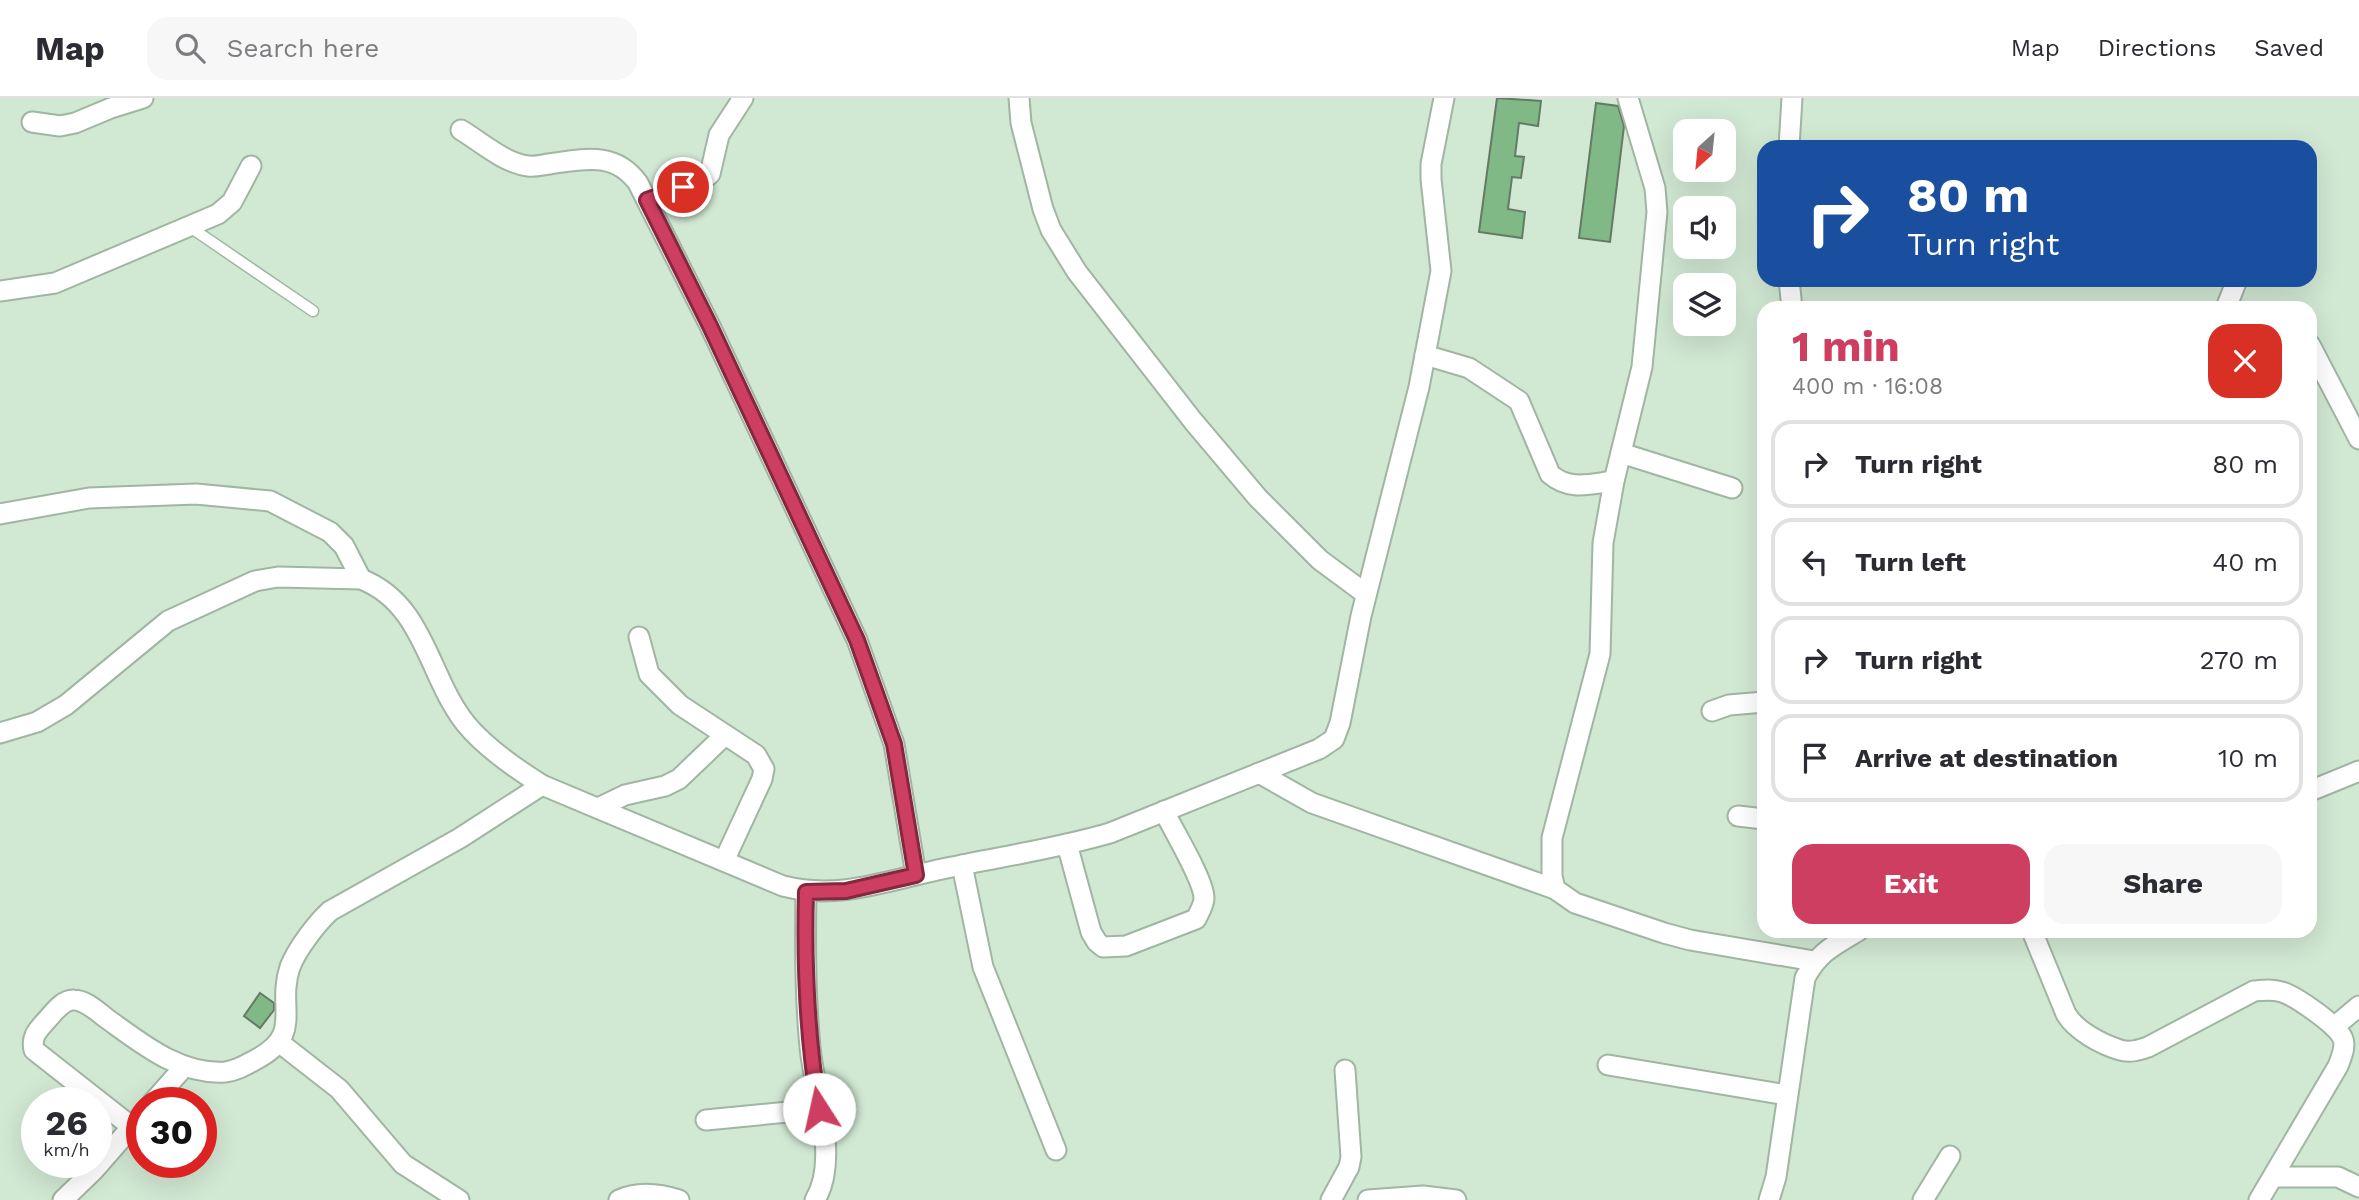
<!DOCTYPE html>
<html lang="en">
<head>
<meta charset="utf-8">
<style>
  :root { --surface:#fff; --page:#f7f7f7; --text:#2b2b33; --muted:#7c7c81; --line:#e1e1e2; --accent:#cd3e60 }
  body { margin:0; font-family:"Work Sans",sans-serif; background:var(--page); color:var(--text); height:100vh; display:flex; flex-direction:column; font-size:26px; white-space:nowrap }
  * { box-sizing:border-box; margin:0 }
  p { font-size:23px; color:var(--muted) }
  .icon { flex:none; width:38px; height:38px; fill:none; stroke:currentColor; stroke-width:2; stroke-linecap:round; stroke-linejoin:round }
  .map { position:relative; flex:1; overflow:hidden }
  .details { position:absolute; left:1757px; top:203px; width:560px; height:637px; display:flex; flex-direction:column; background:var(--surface); border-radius:21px; box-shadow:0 7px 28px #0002 }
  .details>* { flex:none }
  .hud { position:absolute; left:1757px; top:42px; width:560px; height:147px; border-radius:21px; box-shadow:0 7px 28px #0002; background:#1a4fa0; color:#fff; overflow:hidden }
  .needle { width:46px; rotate:207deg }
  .controls { position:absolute; left:1673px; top:21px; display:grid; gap:14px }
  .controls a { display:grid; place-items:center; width:63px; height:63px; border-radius:14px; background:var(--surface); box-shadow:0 7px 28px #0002; font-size:35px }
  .speed { position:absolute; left:21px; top:989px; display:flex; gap:14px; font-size:35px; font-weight:700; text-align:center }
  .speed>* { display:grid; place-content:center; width:91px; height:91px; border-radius:50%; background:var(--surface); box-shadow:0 7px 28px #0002; line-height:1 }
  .speed small { font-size:18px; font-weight:400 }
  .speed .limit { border:10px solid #d22; background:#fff; color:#111 }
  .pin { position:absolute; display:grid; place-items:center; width:60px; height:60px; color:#fff; margin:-30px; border:4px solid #fff; border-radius:50%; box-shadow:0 2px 7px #0007 }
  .me { position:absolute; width:77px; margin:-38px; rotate:350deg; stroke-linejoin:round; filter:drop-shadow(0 0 5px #0008) }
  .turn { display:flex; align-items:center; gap:24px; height:147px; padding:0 35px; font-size:32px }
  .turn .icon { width:91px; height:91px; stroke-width:2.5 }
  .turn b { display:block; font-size:49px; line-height:60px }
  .round { display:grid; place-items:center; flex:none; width:74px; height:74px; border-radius:21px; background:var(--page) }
  .overview { display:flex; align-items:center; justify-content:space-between; height:119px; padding:0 35px }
  h1 { font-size:42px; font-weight:700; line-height:52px; color:var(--accent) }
  .primary-button { display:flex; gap:14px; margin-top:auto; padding:14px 35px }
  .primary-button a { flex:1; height:80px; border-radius:21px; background:var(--accent); color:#fff; font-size:28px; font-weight:700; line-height:80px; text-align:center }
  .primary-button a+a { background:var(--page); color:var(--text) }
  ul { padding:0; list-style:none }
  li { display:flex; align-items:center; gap:21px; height:88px; margin:0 14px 10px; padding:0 21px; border:4px solid var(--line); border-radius:21px }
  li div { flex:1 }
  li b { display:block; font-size:26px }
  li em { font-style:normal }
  header { display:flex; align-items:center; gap:42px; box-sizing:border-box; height:98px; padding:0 35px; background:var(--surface); border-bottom:2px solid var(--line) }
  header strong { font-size:33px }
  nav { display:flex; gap:38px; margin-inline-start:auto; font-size:24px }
  .search { width:490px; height:63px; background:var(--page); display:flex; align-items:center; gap:18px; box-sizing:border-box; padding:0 24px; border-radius:21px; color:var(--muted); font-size:26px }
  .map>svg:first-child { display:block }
</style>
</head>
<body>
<header>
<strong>Map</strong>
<div class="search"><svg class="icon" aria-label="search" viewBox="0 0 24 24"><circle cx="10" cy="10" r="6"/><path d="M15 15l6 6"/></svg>Search here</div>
<nav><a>Map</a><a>Directions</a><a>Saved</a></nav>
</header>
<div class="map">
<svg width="2359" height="1102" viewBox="0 0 2359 1102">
  <rect width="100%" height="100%" fill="#d1e8d3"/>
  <!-- building -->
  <g fill="#80b986" stroke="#657967" stroke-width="2">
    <polygon points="1497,0 1541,3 1538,28 1519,25 1515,58 1524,59 1521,80 1512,79 1508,111 1525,114 1522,140 1479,134"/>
    <polygon points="1596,5 1618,8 1624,28 1610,144 1579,140"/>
    <polygon points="260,895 274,905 274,912 260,930 244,918"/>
  </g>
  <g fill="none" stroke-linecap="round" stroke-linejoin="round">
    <defs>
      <polyline id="service" points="190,129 313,213"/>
      <g id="minor">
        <polyline points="1019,0 1021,25 1043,111 1051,132 1077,174 1193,323 1258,400 1320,462 1366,496"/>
        <polyline points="1628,0 1655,90 1657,114 1642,269 1614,383 1603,445 1600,556 1552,740 1552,778 1555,791 1575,805 1664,835 1690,842 1814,863"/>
        <polyline points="32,24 60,28 75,25 111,10 143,0"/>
        <path d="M461,32C481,44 504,65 528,68C535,69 542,67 549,66C584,61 615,53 638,85L710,228L857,542L894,646L916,777"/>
        <polyline points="1789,49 1792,0"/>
        <polyline points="647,102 701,83 710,76 719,37 743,0"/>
        <polyline points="1789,182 1792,210"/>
        <polyline points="0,193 55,185 218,116 232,104 251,68"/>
        <polyline points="2226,210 2237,182"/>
        <polyline points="2310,247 2359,341"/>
        <path d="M1425,257L1469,270L1519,303L1550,376C1569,393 1590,386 1614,383"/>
        <polyline points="1621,355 1732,390"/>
        <polyline points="0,416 89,400 196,396 270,403 330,434 344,448 361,481"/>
        <polyline points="639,539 649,576 680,607 756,657 764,671 762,681 724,763"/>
        <polyline points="1712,613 1729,607 1764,604"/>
        <path d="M0,635L37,624L66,607L168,523L255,483L278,479L361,481C425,506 428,579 466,626C484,648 518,672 542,687L783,788C843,803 893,780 952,769C1005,758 1059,750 1110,735L1319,651L1334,641L1340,625L1361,518L1419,289L1441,173L1431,81V66L1444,0"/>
        <polyline points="1259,675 1312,705 1555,791"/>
        <polyline points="2310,693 2359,673"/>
        <polyline points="598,710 625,697 665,688 679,681 725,637"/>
        <polyline points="1738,718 1764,721"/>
        <path d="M1067,746L1091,834L1097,844L1103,849L1126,848L1196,821C1199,815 1204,807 1204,800C1204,782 1173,732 1164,713"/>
        <polyline points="962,767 983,869 1056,1052"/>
        <path d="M806,794C805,845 805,898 810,949C814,994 840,1061 815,1102"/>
        <path d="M2032,833L2066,916C2076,933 2101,946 2120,952C2130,955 2139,952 2148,949L2254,893C2264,892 2272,891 2282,894C2295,898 2338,927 2343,941C2346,949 2341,960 2338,968L2259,1102"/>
        <polyline points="2334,929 2359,908"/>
        <polyline points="280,945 339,991 403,1066 459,1102"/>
        <polyline points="1608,967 1787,997"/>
        <polyline points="153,1004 184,969"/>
        <polyline points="706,1022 819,1011"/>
        <path d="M132,1029L34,952C31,939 37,933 45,924C52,917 62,901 74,902C85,902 97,913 106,920C141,945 179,977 225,974C236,973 246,967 255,962C305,936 276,911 290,869C297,851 316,826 330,813L460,740L542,687"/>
        <polyline points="2274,1079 2338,1079 2359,1089"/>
        <polyline points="63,1102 94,1072 142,1017"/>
        <path d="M619,1102C638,1093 660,1096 679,1102"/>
        <polyline points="1331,1102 1349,1069 1351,1059 1345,972"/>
        <polyline points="1368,1102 1423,1098 1456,1102"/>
        <path d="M1769,1102L1776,1079L1805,880C1819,854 1833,848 1858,833"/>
        <polyline points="1923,1102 1950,1058"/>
      </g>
    </defs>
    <!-- service casing -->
    <use href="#service" stroke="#a0b5a2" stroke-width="13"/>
    <!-- minor casing -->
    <use href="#minor" stroke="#a0b5a2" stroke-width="23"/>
    <!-- service -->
    <use href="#service" stroke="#fff" stroke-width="10"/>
    <!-- minor -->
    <use href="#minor" stroke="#fff" stroke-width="19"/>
  </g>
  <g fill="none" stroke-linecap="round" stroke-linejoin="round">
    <defs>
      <path id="route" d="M683,89L647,102L710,228L857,542L894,646L916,777L846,793L806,794C804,867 807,939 819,1011"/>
    </defs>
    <!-- route casing -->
    <use href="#route" stroke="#85283e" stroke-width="18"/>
    <!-- route -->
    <use href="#route" stroke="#cd3e60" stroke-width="12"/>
  </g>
</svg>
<div class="controls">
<a><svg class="needle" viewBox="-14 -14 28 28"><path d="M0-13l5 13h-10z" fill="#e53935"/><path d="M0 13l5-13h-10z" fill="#7c7c81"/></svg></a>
<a><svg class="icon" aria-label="sound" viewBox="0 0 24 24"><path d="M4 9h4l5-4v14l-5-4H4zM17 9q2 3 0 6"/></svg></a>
<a><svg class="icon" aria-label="layers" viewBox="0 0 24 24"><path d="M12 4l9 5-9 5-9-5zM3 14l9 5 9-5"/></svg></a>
</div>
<div class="speed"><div>26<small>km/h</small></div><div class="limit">30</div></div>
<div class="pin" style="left:683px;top:89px;background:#d93025"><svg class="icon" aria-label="arrive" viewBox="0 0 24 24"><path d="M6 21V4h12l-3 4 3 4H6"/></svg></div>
<svg class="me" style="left:819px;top:1011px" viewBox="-20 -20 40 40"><circle r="19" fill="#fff"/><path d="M0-13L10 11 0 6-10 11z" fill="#cd3e60"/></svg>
<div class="hud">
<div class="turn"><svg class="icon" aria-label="right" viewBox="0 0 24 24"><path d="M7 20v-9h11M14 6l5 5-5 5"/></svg><div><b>80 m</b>Turn right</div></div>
</div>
<section class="details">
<div class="overview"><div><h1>1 min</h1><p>400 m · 16:08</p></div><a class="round" style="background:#d93025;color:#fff"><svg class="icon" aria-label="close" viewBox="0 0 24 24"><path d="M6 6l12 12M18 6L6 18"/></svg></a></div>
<ul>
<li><svg class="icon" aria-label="right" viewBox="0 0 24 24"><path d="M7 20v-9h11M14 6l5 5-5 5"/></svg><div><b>Turn right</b></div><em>80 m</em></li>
<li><svg class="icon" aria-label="left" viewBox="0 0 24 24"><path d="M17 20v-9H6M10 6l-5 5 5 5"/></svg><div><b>Turn left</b></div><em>40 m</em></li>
<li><svg class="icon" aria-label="right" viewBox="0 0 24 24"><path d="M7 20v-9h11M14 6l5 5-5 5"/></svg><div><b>Turn right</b></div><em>270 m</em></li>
<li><svg class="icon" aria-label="arrive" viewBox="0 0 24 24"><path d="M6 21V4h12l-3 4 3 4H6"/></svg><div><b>Arrive at destination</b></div><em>10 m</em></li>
</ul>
<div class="primary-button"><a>Exit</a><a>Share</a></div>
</section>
</div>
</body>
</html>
